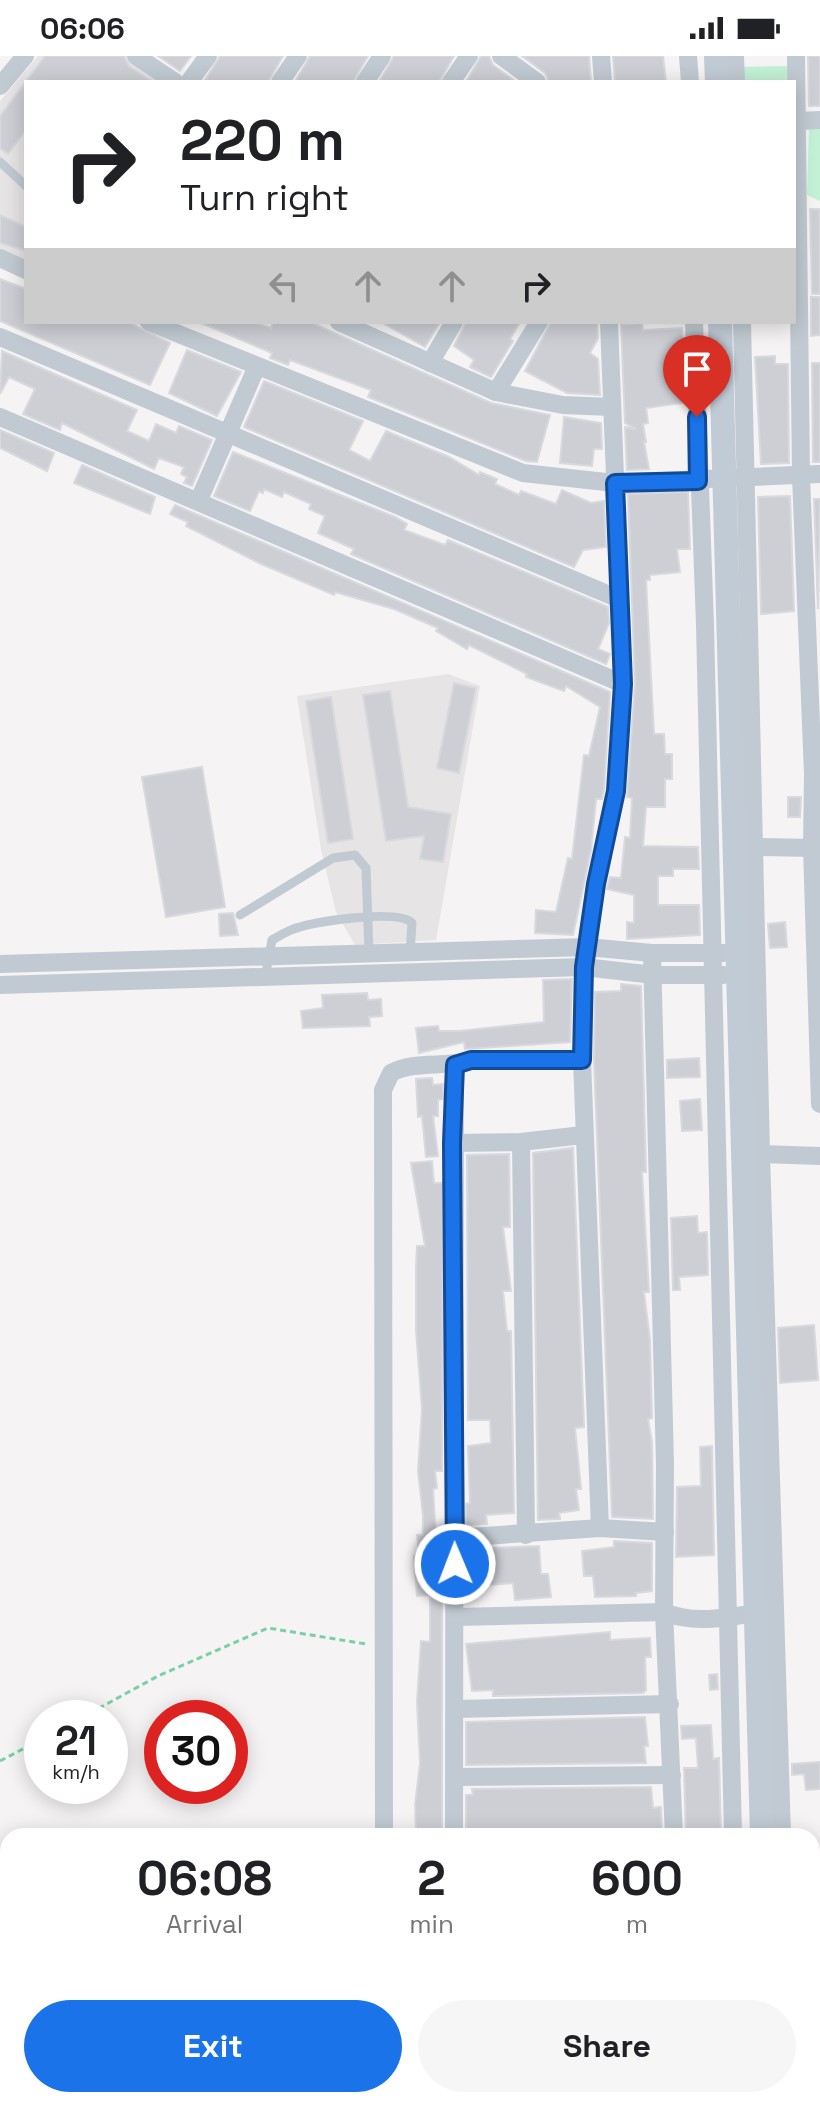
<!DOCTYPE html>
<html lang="en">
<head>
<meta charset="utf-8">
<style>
  :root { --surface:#fff; --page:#f6f6f6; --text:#202124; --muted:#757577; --accent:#1a73e8 }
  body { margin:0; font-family:"Space Grotesk",sans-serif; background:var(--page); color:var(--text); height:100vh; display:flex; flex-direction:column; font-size:30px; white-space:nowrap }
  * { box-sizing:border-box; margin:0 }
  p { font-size:26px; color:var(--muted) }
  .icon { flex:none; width:44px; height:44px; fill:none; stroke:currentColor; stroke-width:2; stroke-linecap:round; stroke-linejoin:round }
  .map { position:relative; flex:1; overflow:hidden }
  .sheet { position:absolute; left:0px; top:1772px; width:820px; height:280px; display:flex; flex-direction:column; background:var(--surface); border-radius:24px 24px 0 0; box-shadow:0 4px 20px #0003 }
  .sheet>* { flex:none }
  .hud { position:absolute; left:24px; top:24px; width:772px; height:244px; border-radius:0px; box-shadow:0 4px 20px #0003; background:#fff; color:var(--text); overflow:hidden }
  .speed { position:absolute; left:24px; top:1644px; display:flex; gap:16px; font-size:40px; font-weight:700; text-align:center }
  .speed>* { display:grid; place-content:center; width:104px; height:104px; border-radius:50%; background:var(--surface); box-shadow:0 4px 20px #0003; line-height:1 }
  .speed small { font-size:20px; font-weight:400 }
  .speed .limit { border:12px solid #d22; background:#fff; color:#111 }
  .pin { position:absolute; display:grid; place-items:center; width:68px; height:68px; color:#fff; margin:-82px -34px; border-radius:50% 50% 50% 0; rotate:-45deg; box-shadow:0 0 8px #0007 }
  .pin .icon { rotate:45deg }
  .me { position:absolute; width:88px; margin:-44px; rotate:359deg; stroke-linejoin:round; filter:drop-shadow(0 0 6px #0008) }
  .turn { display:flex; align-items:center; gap:28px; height:168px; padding:0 24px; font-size:36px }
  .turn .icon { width:104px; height:104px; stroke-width:2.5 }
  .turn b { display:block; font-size:56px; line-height:68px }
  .lanes { display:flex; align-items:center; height:76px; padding:0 24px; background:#0003; justify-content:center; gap:40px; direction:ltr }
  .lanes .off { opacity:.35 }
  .eta { display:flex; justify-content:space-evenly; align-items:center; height:136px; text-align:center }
  .eta b { font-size:48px; font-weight:800; line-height:56px }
  .button { display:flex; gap:16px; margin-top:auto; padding:16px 24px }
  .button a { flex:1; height:92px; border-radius:48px; background:var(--accent); color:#fff; font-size:32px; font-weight:800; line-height:92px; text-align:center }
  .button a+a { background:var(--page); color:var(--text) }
  .status { display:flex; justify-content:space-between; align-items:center; height:56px; padding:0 40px; background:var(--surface); direction:ltr }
  .status svg { height:22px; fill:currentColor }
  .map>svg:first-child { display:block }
</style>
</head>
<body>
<div class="status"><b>06:06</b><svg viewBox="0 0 49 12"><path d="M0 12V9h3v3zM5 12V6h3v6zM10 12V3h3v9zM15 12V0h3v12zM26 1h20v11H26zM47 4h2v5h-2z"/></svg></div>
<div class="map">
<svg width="820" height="2052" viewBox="0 0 820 2052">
  <rect width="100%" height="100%" fill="#f5f3f3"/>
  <!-- education -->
  <g fill="#e6e4e5">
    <polygon points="38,0 131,0 168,26 26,26 26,208 0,195 0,45"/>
    <polygon points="448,618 480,630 436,884 355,889 336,856 321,793 297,640"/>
  </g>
  <!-- green -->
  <g fill="#c3f1d5">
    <polygon points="789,10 789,26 742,26 741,11"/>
    <polygon points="820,70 820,145 807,139 809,72"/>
  </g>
  <!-- building -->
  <g fill="#cdcfd5" stroke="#d7d9de" stroke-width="2">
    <polygon points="45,0 124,0 129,10 153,26 26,26 26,74 8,98 0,92 0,60"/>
    <polygon points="158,0 191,0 180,15"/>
    <polygon points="220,0 283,0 268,26 204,26"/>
    <polygon points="310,0 368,0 353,26 295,26"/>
    <polygon points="394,0 454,0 439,26 379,26"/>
    <polygon points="481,0 489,0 493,9 516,26 466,26"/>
    <polygon points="522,0 589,0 591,26 549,26 545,17"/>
    <polygon points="613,0 663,0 666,26 615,26"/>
    <polygon points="808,0 820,0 820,50 809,50"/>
    <polygon points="810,153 820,153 820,238 812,238"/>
    <polygon points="0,159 26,171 26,195 0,187"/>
    <polygon points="0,223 26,233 26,266 128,266 170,287 150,329 0,265"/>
    <polygon points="811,241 820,241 820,279 811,280"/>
    <polygon points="199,266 253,266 271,272 273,266 310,266 491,347 550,359 537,406 526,405 368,341 371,334 290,304 288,309 270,302 272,297"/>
    <polygon points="381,266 440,266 425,291"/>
    <polygon points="466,266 520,266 510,283 513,285 491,321 470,311 474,304 454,290"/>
    <polygon points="551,266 597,266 598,282 590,297 598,303 600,339 567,337 525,315"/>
    <polygon points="642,267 643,274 682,272 684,320 678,320 682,347 646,352 648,367 643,368 646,386 644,386 649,413 627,414 625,371 636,373 625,367 621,269"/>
    <polygon points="187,294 241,316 217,360 169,337"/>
    <polygon points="2,295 137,354 127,375 149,385 156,368 176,377 179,370 212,384 192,430 184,427 187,421 181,418 184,411 159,402 154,413 62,367 60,374 23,358 35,333 9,321 0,338"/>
    <polygon points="775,300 775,308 788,308 789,407 761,408 755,301"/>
    <polygon points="812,307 820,307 820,406 813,406"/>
    <polygon points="264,325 363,365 349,394 370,405 386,375 449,401 479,419 480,416 497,423 495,428 519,439 521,435 556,448 562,434 591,447 604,445 606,491 583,494 574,511 244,371"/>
    <polygon points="564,361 601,367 602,393 594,393 592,410 560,407"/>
    <polygon points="0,374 54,397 47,415 0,392"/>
    <polygon points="233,396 395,461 407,468 404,474 445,489 448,484 608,551 609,567 598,593 610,598 606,608 351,498 354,493 318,477 325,460 309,453 311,448 284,436 282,441 264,433 263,437 259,435 250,455 214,440"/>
    <polygon points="82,409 155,441 150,458 74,427"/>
    <polygon points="688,436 690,493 677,493 680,516 650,519 650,524 646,524 654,678 664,678 665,698 672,698 672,723 665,723 665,751 646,751 643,790 698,791 699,813 673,813 673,820 658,820 658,849 699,849 700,879 627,883 627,866 634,867 634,839 607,833 610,821 621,822 625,781 630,782 632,742 627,741 635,628 628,438"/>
    <polygon points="790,440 794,555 761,558 758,441"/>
    <polygon points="814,443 820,443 818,553"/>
    <polygon points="175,449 610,636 604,733 602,743 596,743 591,794 573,879 535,877 536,854 556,856 568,802 572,803 584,699 589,700 600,651 566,630 564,635 526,621 527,618 469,589 467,593 436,575 438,572 394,553 335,536 334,539 259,507 186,470 188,466 170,458"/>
    <polygon points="454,627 476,632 459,717 437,712"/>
    <polygon points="390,635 408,751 451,758 443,806 420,803 424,780 386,785 363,639"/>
    <polygon points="331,641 353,783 328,787 306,645"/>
    <polygon points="202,711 225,851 166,861 142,721"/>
    <polygon points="788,741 801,741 800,761 788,761"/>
    <polygon points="233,857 238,879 220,880 219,858"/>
    <polygon points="785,866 787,891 770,892 768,868"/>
    <polygon points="572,923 570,986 465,993 464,986 419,997 416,972 438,970 439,975 459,975 544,966 543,924"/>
    <polygon points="621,928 641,930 646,1116 642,1116 649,1236 644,1236 650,1284 652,1362 648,1363 652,1386 653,1463 612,1461 594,1004 595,936 621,935"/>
    <polygon points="367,937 368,944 381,943 382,960 369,961 370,970 303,972 301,955 323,952 322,939"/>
    <polygon points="699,1002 700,1021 667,1022 667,1004"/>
    <polygon points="432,1022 433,1029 443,1028 443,1043 438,1044 438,1060 433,1060 438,1100 426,1101 422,1060 418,1061 416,1023"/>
    <polygon points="700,1043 702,1074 682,1075 680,1045"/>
    <polygon points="573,1092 584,1371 575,1372 580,1422 581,1433 576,1433 579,1454 559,1457 560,1463 538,1464 533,1097"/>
    <polygon points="509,1098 510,1171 503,1171 511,1235 503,1235 507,1275 511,1275 514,1457 486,1459 487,1468 466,1469 466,1448 470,1447 468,1390 491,1387 490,1364 468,1364 467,1099"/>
    <polygon points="432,1105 434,1127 443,1127 442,1415 435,1415 437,1432 433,1433 437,1498 442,1498 442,1780 416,1780 415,1749 420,1707 417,1646 421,1585 430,1586 430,1539 417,1540 414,1500 419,1500 417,1479 423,1479 423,1459 418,1415 422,1353 416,1274 416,1211 417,1190 425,1190 411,1107"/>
    <polygon points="697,1160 698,1177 707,1176 708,1219 679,1221 680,1234 673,1234 671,1162"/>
    <polygon points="814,1269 818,1324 780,1327 778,1272"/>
    <polygon points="712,1390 714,1499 676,1501 677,1431 701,1430 700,1391"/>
    <polygon points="614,1485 652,1487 652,1535 636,1537 636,1540 595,1541 593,1520 584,1520 582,1495 614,1491"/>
    <polygon points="539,1490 541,1518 548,1518 551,1541 515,1544 513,1527 466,1531 466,1493"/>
    <polygon points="610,1576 610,1584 650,1582 651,1601 645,1601 646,1634 643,1637 493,1640 493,1634 472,1635 466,1588"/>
    <polygon points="717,1618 718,1633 710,1634 709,1619"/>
    <polygon points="645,1661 648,1690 644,1690 646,1707 466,1709 466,1666"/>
    <polygon points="711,1669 713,1703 719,1702 721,1780 686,1780 684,1712 698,1712 696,1682 682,1683 681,1670"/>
    <polygon points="820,1706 820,1733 806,1734 804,1718 792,1719 792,1708"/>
    <polygon points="651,1731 653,1752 661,1751 662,1779 466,1780 466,1739 473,1739 472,1733"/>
  </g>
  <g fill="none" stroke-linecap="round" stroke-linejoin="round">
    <!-- path -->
    <g stroke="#7ad0a6" stroke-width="3" stroke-dasharray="6 4" stroke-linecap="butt">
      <polyline points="81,1662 158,1620 268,1572 366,1588"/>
      <polyline points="0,1705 42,1683"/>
      <polyline points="0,2006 8,2020"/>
      <polyline points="22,2044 27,2052"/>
    </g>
    <!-- lane -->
    <g stroke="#c1cad2" stroke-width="9">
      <polyline points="0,106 26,130"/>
      <polyline points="240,859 333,802 355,799 366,812 369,896"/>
      <path d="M265,922L272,884C281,879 290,873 300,871C320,865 399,853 412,867L410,897"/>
    </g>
    <!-- street -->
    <g stroke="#c1cad2" stroke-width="18">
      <polyline points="136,0 175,26"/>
      <polyline points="501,0 537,26"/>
      <polyline points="601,0 603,26"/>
      <polyline points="688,0 690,26"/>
      <polyline points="735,0 736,26"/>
      <polyline points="796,0 801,420 813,718 812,792 820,1048"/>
      <polyline points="189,26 208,0"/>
      <polyline points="280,26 298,0"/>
      <polyline points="365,26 382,0"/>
      <polyline points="451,26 469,0"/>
      <polyline points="0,30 25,0"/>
      <polyline points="798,65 820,64"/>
      <polyline points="0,202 26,214"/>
      <polyline points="149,266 523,417 615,427 820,418"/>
      <polyline points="339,266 496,336 563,349 611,351"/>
      <polyline points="694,266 705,569 733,1780"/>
      <polyline points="742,266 761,1098 782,1780"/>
      <polyline points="0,281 619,543"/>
      <polyline points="430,307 454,266"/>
      <polyline points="496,336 539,266"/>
      <polyline points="0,361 623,628"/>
      <polyline points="199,444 257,310"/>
      <polyline points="756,791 812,792"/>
      <polyline points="652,897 665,1408 664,1556 674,1780"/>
      <polyline points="0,908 587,891 652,897 724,897"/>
      <polyline points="0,929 584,911 654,919 724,919"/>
      <polyline points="521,1086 526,1479"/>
      <polyline points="452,1087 521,1086 583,1079"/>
      <polyline points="761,1098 820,1100"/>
      <polyline points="600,1472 582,1004 584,911 596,828 616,735 623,628 609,266"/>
      <polyline points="454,1482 600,1472 665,1476"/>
      <path d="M456,1561L664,1556C692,1568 726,1562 755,1557"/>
      <polyline points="455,1653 670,1648"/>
      <polyline points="454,1721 672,1719"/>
      <path d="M384,1780L383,1034L391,1017C415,1004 445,1012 471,1004H582"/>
      <polyline points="454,1780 455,1009"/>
      <polyline points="812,1869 820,1870"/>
      <polyline points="453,2044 453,2052"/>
      <polyline points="651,2044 651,2052"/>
      <polyline points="740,2044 740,2052"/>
      <polyline points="785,2044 785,2052"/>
      <polyline points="380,2052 380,2044"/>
    </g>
    <!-- secondary -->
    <g stroke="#c1cbd6" stroke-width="24">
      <polyline points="716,0 717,26"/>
      <polyline points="720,266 762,1780"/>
      <polyline points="770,2044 770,2052"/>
    </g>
  </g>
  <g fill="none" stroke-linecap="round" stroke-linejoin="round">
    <defs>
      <polyline id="route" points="455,1508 452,1087 455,1009 471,1004 582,1004 584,911 596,828 616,735 623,628 615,427 698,425 697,361"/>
    </defs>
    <!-- route casing -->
    <use href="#route" stroke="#114b97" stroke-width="20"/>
    <!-- route -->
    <use href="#route" stroke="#1a73e8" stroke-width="14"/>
  </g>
</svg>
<div class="speed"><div>21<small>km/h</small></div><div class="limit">30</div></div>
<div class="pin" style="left:697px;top:361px;background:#d93025"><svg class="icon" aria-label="arrive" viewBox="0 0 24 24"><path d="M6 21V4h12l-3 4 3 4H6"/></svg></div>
<svg class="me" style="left:455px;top:1508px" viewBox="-20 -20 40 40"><circle r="17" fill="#1a73e8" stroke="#fff" stroke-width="3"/><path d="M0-11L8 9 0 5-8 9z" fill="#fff"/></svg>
<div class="hud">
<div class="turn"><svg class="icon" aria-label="right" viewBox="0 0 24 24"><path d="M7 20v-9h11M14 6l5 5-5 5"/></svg><div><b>220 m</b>Turn right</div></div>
<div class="lanes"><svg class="icon off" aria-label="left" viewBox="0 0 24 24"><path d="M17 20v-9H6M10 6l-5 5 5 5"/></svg><svg class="icon off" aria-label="ahead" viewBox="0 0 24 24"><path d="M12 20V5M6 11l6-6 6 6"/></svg><svg class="icon off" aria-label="ahead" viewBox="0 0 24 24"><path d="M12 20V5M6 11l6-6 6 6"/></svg><svg class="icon" aria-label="right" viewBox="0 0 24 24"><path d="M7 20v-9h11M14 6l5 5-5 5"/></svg></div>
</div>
<section class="sheet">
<div class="eta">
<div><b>06:08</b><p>Arrival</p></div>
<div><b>2</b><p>min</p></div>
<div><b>600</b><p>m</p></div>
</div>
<div class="button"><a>Exit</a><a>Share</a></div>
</section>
</div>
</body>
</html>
